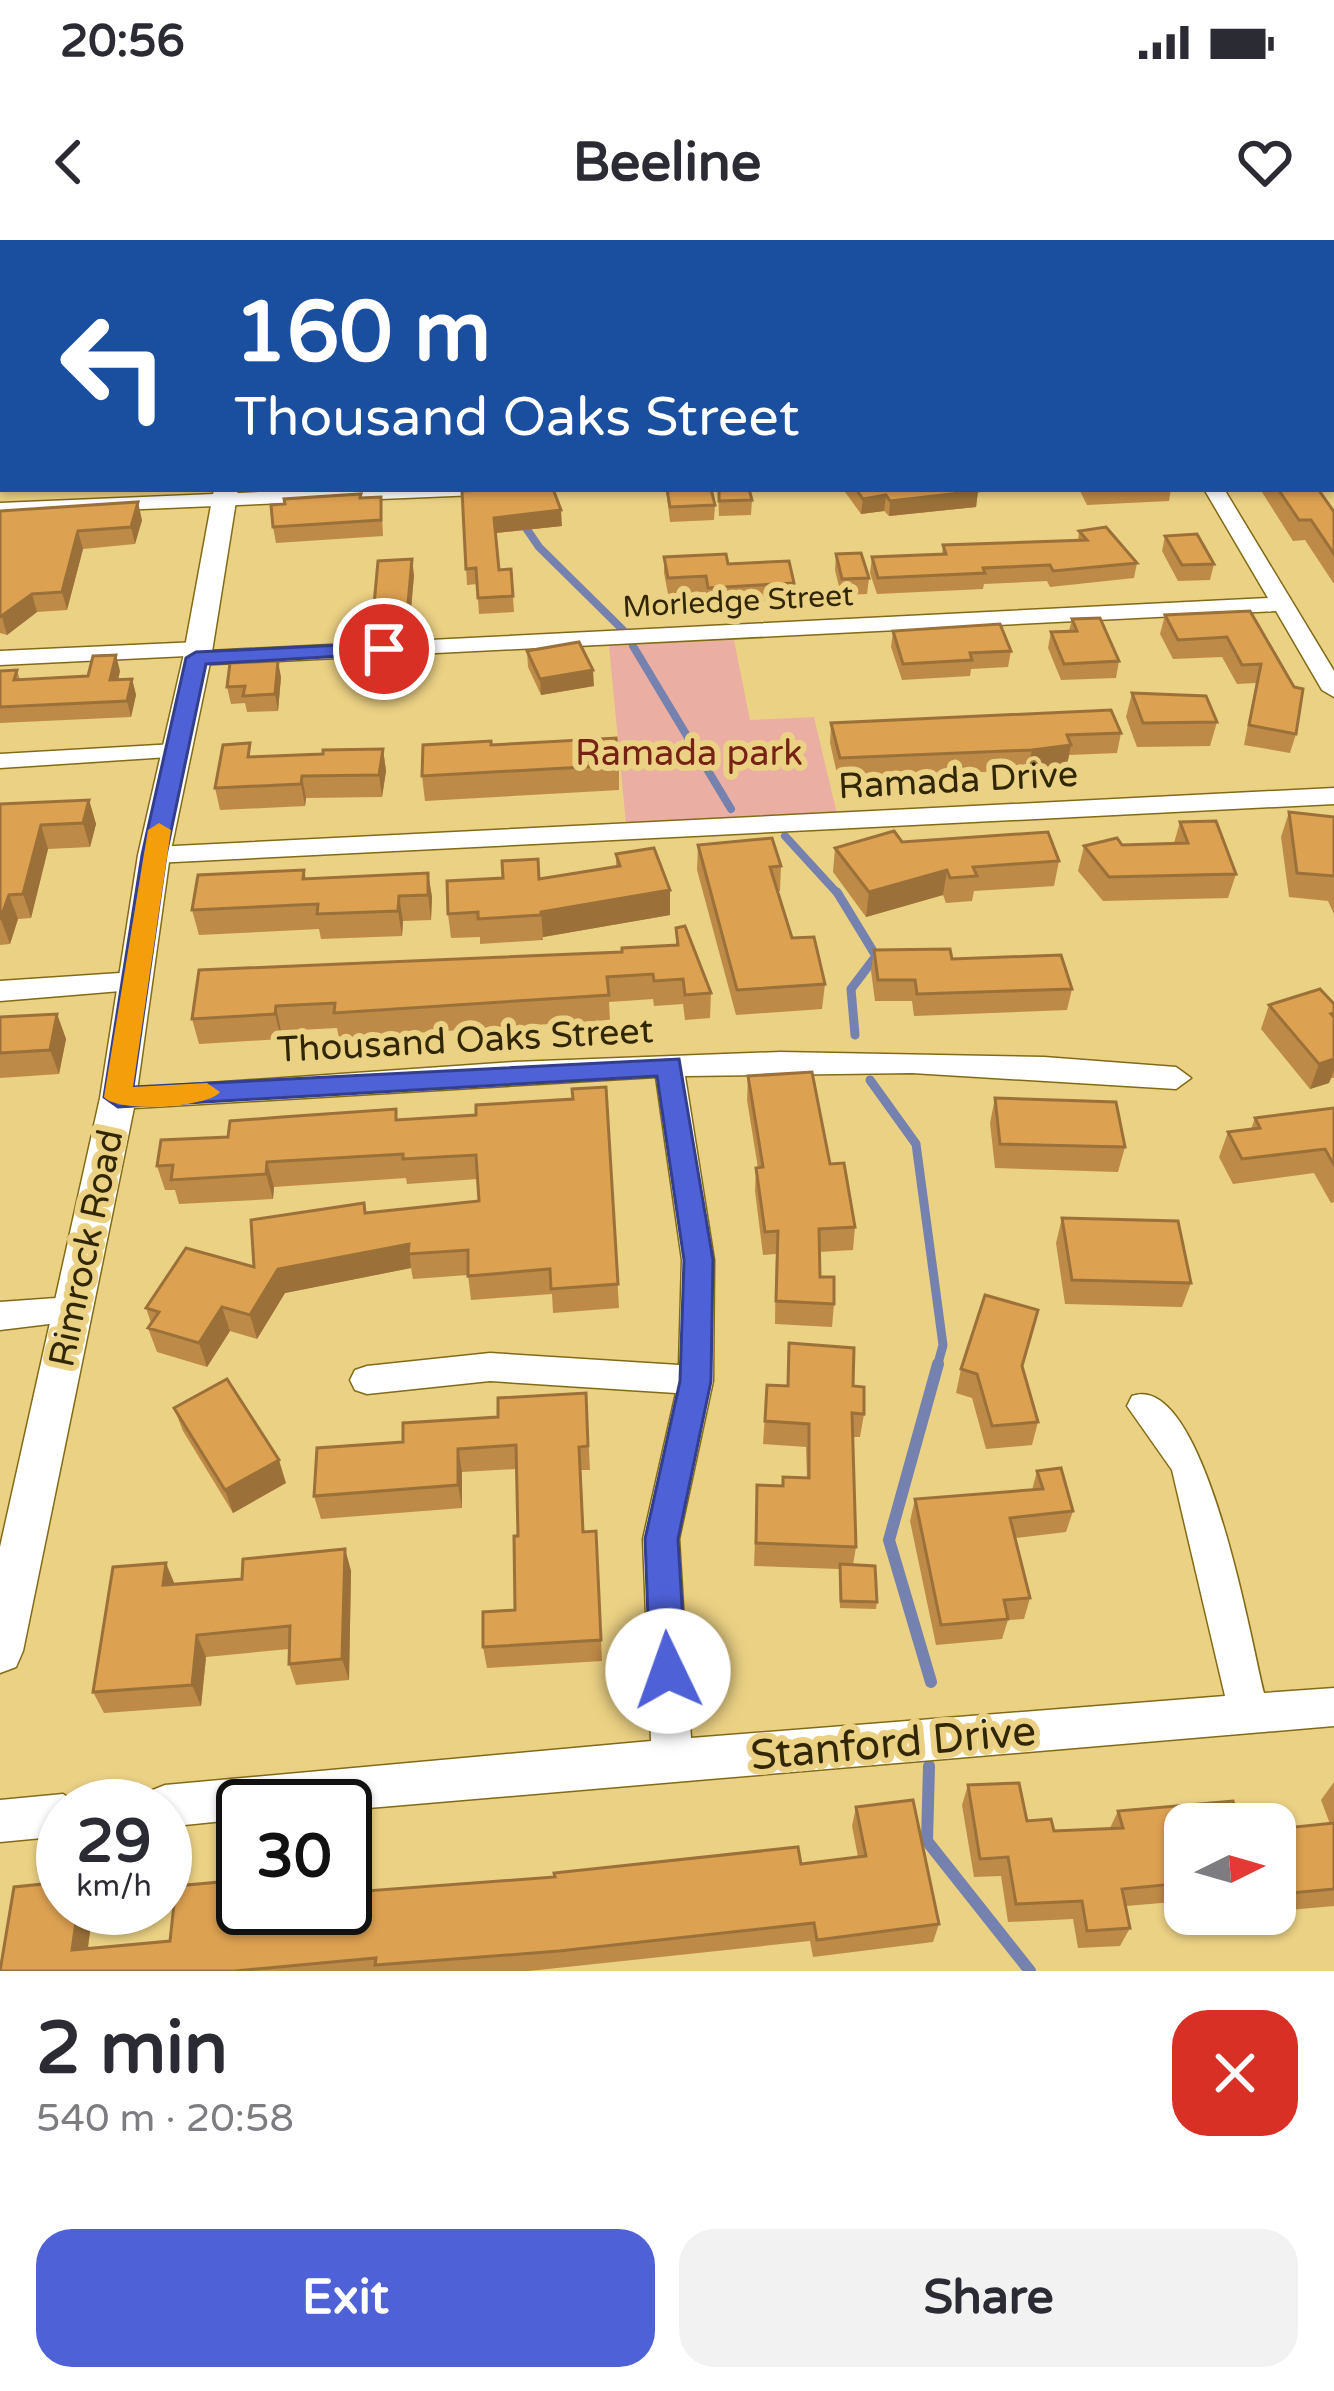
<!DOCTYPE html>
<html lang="en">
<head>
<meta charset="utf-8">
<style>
  :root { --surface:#fff; --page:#f2f2f3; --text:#2b2b33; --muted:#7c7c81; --accent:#4e61d7 }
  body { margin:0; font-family:"Varela Round",sans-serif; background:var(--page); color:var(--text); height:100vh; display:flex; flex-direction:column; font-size:45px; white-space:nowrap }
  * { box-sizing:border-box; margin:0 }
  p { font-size:39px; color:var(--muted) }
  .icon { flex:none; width:66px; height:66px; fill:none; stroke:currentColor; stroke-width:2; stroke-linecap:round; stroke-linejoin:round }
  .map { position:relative; height:1731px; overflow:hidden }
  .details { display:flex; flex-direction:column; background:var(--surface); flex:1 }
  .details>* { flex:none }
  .top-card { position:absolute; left:0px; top:0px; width:1335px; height:252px; box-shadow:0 3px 9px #0004; background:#1a4fa0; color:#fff; overflow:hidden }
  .needle { width:78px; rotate:85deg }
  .controls { position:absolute; left:1164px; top:1563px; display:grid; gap:24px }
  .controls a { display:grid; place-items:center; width:132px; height:132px; border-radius:24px; background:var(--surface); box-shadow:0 3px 9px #0004; font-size:60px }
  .speed { position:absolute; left:36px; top:1539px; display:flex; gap:24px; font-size:60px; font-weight:700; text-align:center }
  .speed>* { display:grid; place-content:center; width:156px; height:156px; border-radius:50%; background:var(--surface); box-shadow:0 3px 9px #0004; line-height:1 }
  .speed small { font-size:30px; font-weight:400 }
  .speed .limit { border:6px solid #111; border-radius:18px; background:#fff; color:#111 }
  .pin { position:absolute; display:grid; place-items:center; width:102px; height:102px; color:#fff; margin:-51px; border:6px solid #fff; border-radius:50%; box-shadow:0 3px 12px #0007 }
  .me { position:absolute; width:132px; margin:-66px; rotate:357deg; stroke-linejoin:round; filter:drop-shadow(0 0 9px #0008) }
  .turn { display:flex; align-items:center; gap:42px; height:252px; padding:0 36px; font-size:54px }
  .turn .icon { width:156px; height:156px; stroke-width:2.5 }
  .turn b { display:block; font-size:84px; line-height:102px }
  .round { display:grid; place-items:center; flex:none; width:126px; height:126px; border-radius:36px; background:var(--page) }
  .summary { display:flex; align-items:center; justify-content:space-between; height:204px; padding:0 36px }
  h1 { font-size:72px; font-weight:700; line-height:90px }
  .action { display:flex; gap:24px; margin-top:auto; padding:24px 36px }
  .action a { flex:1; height:138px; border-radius:36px; background:var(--accent); color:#fff; font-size:48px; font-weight:700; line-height:138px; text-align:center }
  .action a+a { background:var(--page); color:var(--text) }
  .status { display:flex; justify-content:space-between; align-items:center; height:84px; padding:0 60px; background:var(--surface); direction:ltr }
  .status svg { height:33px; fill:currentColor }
  header { display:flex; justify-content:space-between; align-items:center; height:156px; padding:0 36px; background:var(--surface); font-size:54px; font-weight:700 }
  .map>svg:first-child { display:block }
</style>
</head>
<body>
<div class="status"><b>20:56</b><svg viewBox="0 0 49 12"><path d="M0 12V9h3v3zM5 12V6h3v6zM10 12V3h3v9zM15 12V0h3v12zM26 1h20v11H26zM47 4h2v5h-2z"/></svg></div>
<header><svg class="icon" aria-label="back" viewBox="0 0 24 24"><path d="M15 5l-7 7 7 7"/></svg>Beeline<svg class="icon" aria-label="heart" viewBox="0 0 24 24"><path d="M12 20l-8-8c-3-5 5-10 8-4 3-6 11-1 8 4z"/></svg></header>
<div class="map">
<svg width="1334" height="1731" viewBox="0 0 1334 1731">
  <rect width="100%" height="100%" fill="#ebd184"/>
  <!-- green -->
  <polygon fill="#ebaea2" points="734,400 750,480 814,477 837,574 626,584 609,406"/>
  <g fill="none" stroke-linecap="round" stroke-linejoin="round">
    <!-- stream-far3 -->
    <polyline stroke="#7581af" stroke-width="6" points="523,284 526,288"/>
    <!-- stream-far2 -->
    <g stroke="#7581af" stroke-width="8">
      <polyline points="524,285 539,307 623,390"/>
      <polyline points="633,406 731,569"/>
      <polyline points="785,596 839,655"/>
    </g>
    <!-- stream-far1 -->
    <g stroke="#7581af" stroke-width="9">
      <polyline points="837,652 876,716 851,749 855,795"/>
      <polyline points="870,840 916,904 943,1105 937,1127"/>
    </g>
    <!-- stream -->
    <g stroke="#7581af" stroke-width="12">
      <polyline points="931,1442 889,1300 938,1124"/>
      <polyline points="929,1526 927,1601 1030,1731"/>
    </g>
    <defs>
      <g id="minor">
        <polygon points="433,0 449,0 450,3 434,3"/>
        <polygon points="662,0 678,0 680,3 664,3"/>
        <polygon points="332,249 487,249 477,255 0,275 0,263"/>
        <polygon points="1204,249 1224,249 1334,431 1334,457 1322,450 1276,371 197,425 189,423 187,416 0,425 0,411 198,402 208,411 1268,358"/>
        <polygon points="175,504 184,506 184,516 0,528 0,514"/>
        <polygon points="1334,548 1334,564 154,623 141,615 154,607"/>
        <polygon points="135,732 149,742 145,749 0,761 0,741"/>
        <path d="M780,812L1044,817L1176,827L1191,838L1176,849L912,833L685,836L714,1020L713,1141L679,1299L691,1498L1225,1456L1172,1230L1127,1166L1132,1156C1205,1130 1251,1403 1264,1453L1334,1448V1486L345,1570V1566H243V1579L165,1587V1566H144L150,1551L165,1545L651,1501L643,1299L676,1153L490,1141L367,1154L355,1150L350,1140L355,1130L367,1126L490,1113L679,1125L682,1020L656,837L118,869L107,866L103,858L107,850L514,822Z"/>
        <polygon points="70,1057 82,1060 87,1070 82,1080 0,1090 0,1062"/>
        <polygon points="63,1554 80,1566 63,1566 63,1596 0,1602 0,1560"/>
      </g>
      <g id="major">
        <polygon points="260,0 280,0 259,3"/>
        <polygon points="214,249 238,249 211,418 170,615 136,858 23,1411 16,1427 0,1433 0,1307 100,858 138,615 183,418"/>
      </g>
    </defs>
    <!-- minor casing -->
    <use href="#minor" stroke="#826b16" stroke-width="3"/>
    <!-- major casing -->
    <use href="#major" stroke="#826b16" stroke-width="3"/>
    <!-- minor -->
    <use href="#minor" fill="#fff" fill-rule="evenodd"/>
    <!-- major -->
    <use href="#major" fill="#fff" fill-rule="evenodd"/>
  </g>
  <!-- wall -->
  <g fill="#be8a47">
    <polygon points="666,249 711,249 715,265 714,280 670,282"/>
    <polygon points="718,249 752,260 751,275 719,276"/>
    <polygon points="845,249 977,249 978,251 976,267 889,276 884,271 861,274 845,252"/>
    <polygon points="1079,249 1171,249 1169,261 1087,265"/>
    <polygon points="1260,249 1318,249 1334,272 1334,344 1305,300 1293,301"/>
    <polygon points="462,251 562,286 496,293 499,330 511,329 514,372 479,374 477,344 467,345"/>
    <polygon points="381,257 383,296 276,303 273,287 361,258"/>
    <polygon points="0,271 142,280 135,304 83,309 67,370 37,372 7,395 0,393"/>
    <polygon points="1079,291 1137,323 1134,338 1050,347 1047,341 984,344 983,349 877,354 870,333 872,317 942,314 943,305 1078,300"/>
    <polygon points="1165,296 1214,324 1210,340 1178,341 1162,311"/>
    <polygon points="836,314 869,338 867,354 841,355 835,330"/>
    <polygon points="664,317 728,324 794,343 793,359 708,364 706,352 668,354 664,333"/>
    <polygon points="414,335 410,380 377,382 374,365"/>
    <polygon points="1250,371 1296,494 1290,513 1244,505 1256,443 1237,444 1222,417 1173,419 1160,394 1165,375"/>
    <polygon points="1072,379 1119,421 1116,438 1061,440 1048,408 1051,392 1069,391"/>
    <polygon points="893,391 1011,411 1008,427 971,429 970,436 902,440 891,407"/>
    <polygon points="527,411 594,446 541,455 528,427"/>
    <polygon points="17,430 20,440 88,436 120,431 118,440 132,439 136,455 131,477 0,483 0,431"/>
    <polygon points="281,437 278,471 247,472 245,463 231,464 227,447"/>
    <polygon points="1132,453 1217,482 1210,506 1137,507 1126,477"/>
    <polygon points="831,483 1121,493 1117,513 1069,515 1067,525 1028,530 838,538 830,503"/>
    <polygon points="491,505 619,525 619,550 425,561 422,536"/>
    <polygon points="383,509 386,531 382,557 306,558 305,566 220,570 215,548 253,517"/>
    <polygon points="89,560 96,584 90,607 48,609 31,678 18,679 10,704 0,705 0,564"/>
    <polygon points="1289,572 1334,577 1334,674 1328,661 1289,657 1281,597"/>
    <polygon points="1180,582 1236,634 1228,658 1103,661 1078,631 1084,606 1174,603"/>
    <polygon points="902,602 1059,621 1054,646 974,651 972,661 946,663 943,655 866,677 833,632 835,608"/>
    <polygon points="698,605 781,626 780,651 778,651 792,698 825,744 822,769 736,775 697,630"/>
    <polygon points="616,614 670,675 543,697 543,700 480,704 480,697 451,698 448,674 539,639 616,626"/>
    <polygon points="304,630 306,639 428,633 432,657 431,680 403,681 402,696 321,699 319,689 199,695 192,670"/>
    <polygon points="676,688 711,753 710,778 685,780 683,764 654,766 653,759 609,762 610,780 339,798 337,788 281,791 281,799 199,804 192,779 676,705"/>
    <polygon points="874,710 952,719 1072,749 1067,770 914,776 912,761 875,761 871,731"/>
    <polygon points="1334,764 1334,838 1331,838 1329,843 1310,849 1261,789 1269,765"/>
    <polygon points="57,774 66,799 59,834 0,838 0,777"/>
    <polygon points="748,836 830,924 855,987 853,1010 819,1012 820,1037 834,1064 832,1087 775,1084 776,1014 763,1015 755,951 756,928 758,928 747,860"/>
    <polygon points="606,847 619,1068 553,1073 552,1054 471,1060 468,1035 413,1039 411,1028 285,1053 257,1099 230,1091 207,1127 157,1112 148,1088 151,1083 146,1068 254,1027 366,973 479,961 478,939 407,944 406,938 274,947 273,959 179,964 175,950 165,950 157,926 228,897 398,880 476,875 573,859"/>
    <polygon points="995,858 1125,907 1118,932 995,928 990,883"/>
    <polygon points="1334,868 1334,962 1331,963 1314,933 1233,944 1219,917 1228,892 1251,889 1255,878"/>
    <polygon points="1062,978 1191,1043 1182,1067 1065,1064 1056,1003"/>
    <polygon points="789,1103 853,1146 864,1174 860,1197 853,1197 856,1307 853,1325 877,1362 876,1369 840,1368 839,1329 754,1326 757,1245 782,1246 807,1238 806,1207 763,1204 767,1145 787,1146"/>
    <polygon points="1022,1128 1038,1182 1032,1205 986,1209 972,1158 956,1153 961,1129"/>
    <polygon points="586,1153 590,1230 581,1230 584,1292 596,1291 602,1421 487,1428 483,1407 515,1370 518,1296 516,1229 462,1232 462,1268 321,1279 314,1256 403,1202"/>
    <polygon points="174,1168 286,1243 233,1273 183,1191"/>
    <polygon points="1037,1231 1073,1271 1066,1292 1015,1298 1030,1358 1024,1379 1008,1380 1002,1399 936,1405 910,1281 915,1259 1032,1250"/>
    <polygon points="345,1309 351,1331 349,1440 296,1445 289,1424 289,1409 206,1417 201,1466 104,1473 93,1452 175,1344 242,1339"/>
    <polygon points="1334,1542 1334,1666 1278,1671 1275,1662 1275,1589 1330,1584 1321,1560"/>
    <polygon points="968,1545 1027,1581 1054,1591 1110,1588 1118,1571 1185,1584 1185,1661 1126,1666 1130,1688 1120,1706 1078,1708 1073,1679 1008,1682 1001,1636 974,1637 962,1565"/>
    <polygon points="856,1567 939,1684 933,1702 813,1717 810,1701 529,1731 0,1731 63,1668 93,1668 88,1709 170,1701 353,1630 360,1651 801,1624 858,1617 852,1586"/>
  </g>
  <!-- shaded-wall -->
  <g fill="#9b7139">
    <polygon points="978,251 976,267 889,276 890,261"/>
    <polygon points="886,255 884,271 861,274 863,259"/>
    <polygon points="138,262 142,280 135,304 131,287"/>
    <polygon points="561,270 562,286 496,293 494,278"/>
    <polygon points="78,291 83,309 67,370 62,352"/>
    <polygon points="412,319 414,335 410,380 408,364"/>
    <polygon points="32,354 37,372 7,395 2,377"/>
    <polygon points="116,415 120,431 114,456 110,440"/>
    <polygon points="278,421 281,437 278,471 275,454"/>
    <polygon points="593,430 594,446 541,455 540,439"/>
    <polygon points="132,439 136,455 131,477 127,461"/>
    <polygon points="1071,505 1067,525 1028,530 1032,510"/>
    <polygon points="383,509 386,531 382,557 379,535"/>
    <polygon points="302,536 306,558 305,566 301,544"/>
    <polygon points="89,560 96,584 90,607 83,583"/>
    <polygon points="41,585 48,609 31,678 23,654"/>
    <polygon points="947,630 943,655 866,677 869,652"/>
    <polygon points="428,633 432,657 431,680 428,655"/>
    <polygon points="670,650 670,675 543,697 541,672"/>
    <polygon points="9,655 18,679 10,704 1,680"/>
    <polygon points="399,656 403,681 402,696 398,671"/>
    <polygon points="276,766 281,791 281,799 275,774"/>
    <polygon points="57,774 66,799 59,834 50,810"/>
    <polygon points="1334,819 1334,830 1329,843 1310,849 1319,824"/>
    <polygon points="267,922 274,947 273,959 266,934"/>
    <polygon points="409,1004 411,1028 285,1053 257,1099 250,1075 278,1029"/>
    <polygon points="222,1067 230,1091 207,1127 199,1103"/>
    <polygon points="458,1209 462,1232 462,1268 458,1245"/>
    <polygon points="279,1220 286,1243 233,1273 225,1250"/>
    <polygon points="345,1309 351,1331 349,1440 342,1419"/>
    <polygon points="166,1323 175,1345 163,1345"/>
    <polygon points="197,1395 206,1417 201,1466 192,1445"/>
    <polygon points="353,1630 360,1649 359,1670 353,1652"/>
    <polygon points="78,1668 93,1668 85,1727 72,1710"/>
  </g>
  <!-- building -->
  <g fill="#dda152" stroke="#9b7139" stroke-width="3">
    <polygon points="67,0 116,0 115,3 66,3"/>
    <polygon points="163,0 193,0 192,3 163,3"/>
    <polygon points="362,0 404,0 405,3 362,3"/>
    <polygon points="487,0 517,0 518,3 489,3"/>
    <polygon points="600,0 638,0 640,3 601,3"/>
    <polygon points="726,0 848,0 847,3 727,3"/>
    <polygon points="880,0 897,0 898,3 874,3"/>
    <polygon points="942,0 1122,0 1123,3 941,3"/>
    <polygon points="0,10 3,10 3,41 0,47"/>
    <rect x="0" y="199" width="3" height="28"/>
    <polygon points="512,249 553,249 561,270 494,278 499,330 511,329 513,356 478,358 476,328 466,329 462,251"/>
    <polygon points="667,249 711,249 715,265 670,267"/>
    <polygon points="719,249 749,249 752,260 719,261"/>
    <polygon points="856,249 977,249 978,251 890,261 886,255 863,259"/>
    <polygon points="1278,249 1318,249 1334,272 1334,314 1311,280 1299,280"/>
    <polygon points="361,254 360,258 381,257 381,280 273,287 271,265 285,264 284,259"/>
    <polygon points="138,262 131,287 78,291 62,352 32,354 0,377 0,271"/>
    <polygon points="1106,287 1137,323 1053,331 1050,325 983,328 985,333 878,338 872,317 946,314 943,305 1087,300 1079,291"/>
    <polygon points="1197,294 1214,324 1182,325 1165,296"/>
    <polygon points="861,313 869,338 842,339 836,314"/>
    <polygon points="726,314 728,324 789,321 794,343 708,348 706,336 668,338 664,317"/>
    <polygon points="412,319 408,364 374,365 378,321"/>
    <polygon points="1250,371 1294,447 1303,449 1296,494 1249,485 1261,424 1242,425 1227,397 1178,400 1165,375"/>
    <polygon points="1100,378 1119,421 1064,424 1051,392 1077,391 1072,379"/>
    <polygon points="1000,384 1011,411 970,413 972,420 903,424 893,391"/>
    <polygon points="579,402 593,430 540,439 527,411"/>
    <polygon points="116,415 110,440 132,439 127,461 0,467 0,431 17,430 14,440 88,436 93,416"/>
    <polygon points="278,421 275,454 243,456 245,446 227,447 230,423"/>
    <polygon points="1132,453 1206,456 1217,482 1143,483"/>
    <polygon points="1111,470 1121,493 1067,495 1071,505 1032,510 840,518 831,483"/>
    <polygon points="616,498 619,525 422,536 423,505 491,501 491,505"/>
    <polygon points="250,503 248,517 323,514 323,510 383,509 379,535 302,536 301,544 215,548 223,505"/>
    <polygon points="89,560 83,583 41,585 23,654 9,655 0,680 0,564"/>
    <polygon points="1289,572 1334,577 1334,636 1297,633"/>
    <polygon points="1216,581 1236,634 1109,637 1084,606 1117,598 1122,605 1188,603 1180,582"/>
    <polygon points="894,591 902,602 1048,592 1059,621 973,627 977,636 950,638 947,630 869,652 835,608"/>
    <polygon points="772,598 781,626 770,627 792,698 814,697 825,744 737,750 698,605"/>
    <polygon points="654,608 670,650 541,672 541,675 478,679 478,672 448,674 447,641 503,638 502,621 538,619 539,639 620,626 616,614"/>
    <polygon points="304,630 303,639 428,633 428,655 399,656 398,671 317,674 318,664 192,670 198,635"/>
    <polygon points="685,686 711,753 685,755 683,739 654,741 653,734 607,737 609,755 334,773 335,763 276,766 275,774 192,779 199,730 622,712 622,708 678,705 676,688"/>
    <polygon points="950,709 952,719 1061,715 1072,749 917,754 915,740 878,740 874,710"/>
    <polygon points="1320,749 1334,764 1334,773 1331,774 1334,777 1334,819 1319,824 1269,765"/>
    <polygon points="57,774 50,810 0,813 0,777"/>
    <polygon points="812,832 830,924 844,923 855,987 819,989 820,1037 834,1037 834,1064 776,1061 778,991 765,992 756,928 763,927 748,836"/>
    <polygon points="606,847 618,1044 551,1049 550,1029 468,1036 468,1010 408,1014 409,1004 278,1029 250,1075 222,1067 199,1103 148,1088 159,1072 146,1068 186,1008 254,1027 251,980 364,963 365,973 479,961 476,915 403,919 403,914 267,922 266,934 171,940 173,925 157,926 161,900 228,897 230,881 282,877 396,869 396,880 476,875 476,865 573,859 572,849"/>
    <polygon points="995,858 1116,862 1125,907 1000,904"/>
    <polygon points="1334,868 1334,925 1325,909 1242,919 1228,892 1260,888 1255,878"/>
    <polygon points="1062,978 1178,981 1191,1043 1072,1040"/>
    <polygon points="985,1055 1038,1070 1022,1126 1038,1182 992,1186 977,1134 961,1129"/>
    <polygon points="789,1103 854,1108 853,1146 864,1147 864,1174 852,1173 856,1307 756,1303 757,1245 783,1246 783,1237 809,1238 809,1184 765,1181 767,1145 788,1146"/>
    <polygon points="227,1139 279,1220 225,1250 174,1168"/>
    <polygon points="586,1153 588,1206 579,1207 583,1292 596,1291 601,1400 483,1407 483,1372 515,1370 514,1296 518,1296 516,1205 458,1209 458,1245 314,1256 317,1208 403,1202 403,1183 498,1177 498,1158"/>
    <polygon points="1061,1228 1073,1271 1010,1278 1030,1358 1004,1360 1008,1379 941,1385 915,1259 1043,1249 1037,1231"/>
    <polygon points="345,1309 342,1419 289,1424 290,1386 197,1395 192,1445 93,1452 113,1327 166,1323 163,1345 242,1339 243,1319"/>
    <polygon points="840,1324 875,1326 877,1362 841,1361"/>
    <polygon points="1019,1543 1027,1581 1051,1579 1054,1591 1123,1588 1118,1571 1233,1561 1240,1584 1185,1584 1185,1643 1122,1649 1130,1688 1087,1691 1082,1661 1016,1664 1008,1617 980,1619 968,1545"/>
    <polygon points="913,1560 939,1684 817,1700 814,1683 559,1711 375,1725 376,1718 235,1731 0,1731 14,1647 63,1642 63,1668 78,1668 72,1710 170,1701 176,1646 243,1640 243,1668 345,1668 345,1631 353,1630 353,1652 555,1637 554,1633 798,1607 801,1624 866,1616 856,1567"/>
    <polygon points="1334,1583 1334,1649 1291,1653 1285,1634 1275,1635 1275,1589"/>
  </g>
  <!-- route -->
  <polygon fill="#4e61d7" stroke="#333f8c" stroke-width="3" points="384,403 392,405 392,413 206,424 166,615 133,847 679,819 713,1020 711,1141 678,1299 686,1431 680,1443 668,1448 655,1443 650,1431 645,1299 680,1141 684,1020 657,836 118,867 104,857 142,615 186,418 196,412"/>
  <!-- slow -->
  <path fill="#f59e0b" d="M159,583L171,590L133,847L207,843L220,852C208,868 117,873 104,857L148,590Z"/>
  <g text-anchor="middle" stroke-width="12" stroke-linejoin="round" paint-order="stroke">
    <!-- far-street labels -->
    <g font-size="30" fill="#312705" stroke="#ebd184">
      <text transform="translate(738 361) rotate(-3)" y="10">Morledge Street</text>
    </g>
    <!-- park labels -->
    <g font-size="36" fill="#762214" stroke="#ebd184">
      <text x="689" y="525">Ramada park</text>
    </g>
    <!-- street labels -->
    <g font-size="36" fill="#312705" stroke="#ebd184">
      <text transform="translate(958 539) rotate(-3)" y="13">Ramada Drive</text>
      <text transform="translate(465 799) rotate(-3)" y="13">Thousand Oaks Street</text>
      <text transform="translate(85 1008) rotate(-78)" y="13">Rimrock Road</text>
    </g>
    <!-- near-street labels -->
    <g font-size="42" fill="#312705" stroke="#ebd184">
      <text transform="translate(893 1502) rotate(-5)" y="15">Stanford Drive</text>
    </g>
  </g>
</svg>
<div class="controls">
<a><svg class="needle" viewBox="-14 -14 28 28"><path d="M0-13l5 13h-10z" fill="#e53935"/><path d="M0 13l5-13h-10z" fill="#7c7c81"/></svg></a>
</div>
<div class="speed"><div>29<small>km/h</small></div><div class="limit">30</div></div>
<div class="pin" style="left:384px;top:409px;background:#d93025"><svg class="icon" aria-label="arrive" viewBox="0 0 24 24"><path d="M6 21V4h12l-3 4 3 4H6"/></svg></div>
<svg class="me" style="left:668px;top:1431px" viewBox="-20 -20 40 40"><circle r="19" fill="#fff"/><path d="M0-13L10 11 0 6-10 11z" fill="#4e61d7"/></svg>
<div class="top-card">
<div class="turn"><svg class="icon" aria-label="left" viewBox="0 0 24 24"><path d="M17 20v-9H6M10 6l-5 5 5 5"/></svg><div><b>160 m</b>Thousand Oaks Street</div></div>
</div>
</div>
<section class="details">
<div class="summary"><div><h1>2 min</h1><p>540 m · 20:58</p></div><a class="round" style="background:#d93025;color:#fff"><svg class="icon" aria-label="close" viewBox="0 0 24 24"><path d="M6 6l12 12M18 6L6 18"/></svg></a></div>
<div class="action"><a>Exit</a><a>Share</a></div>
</section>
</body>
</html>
